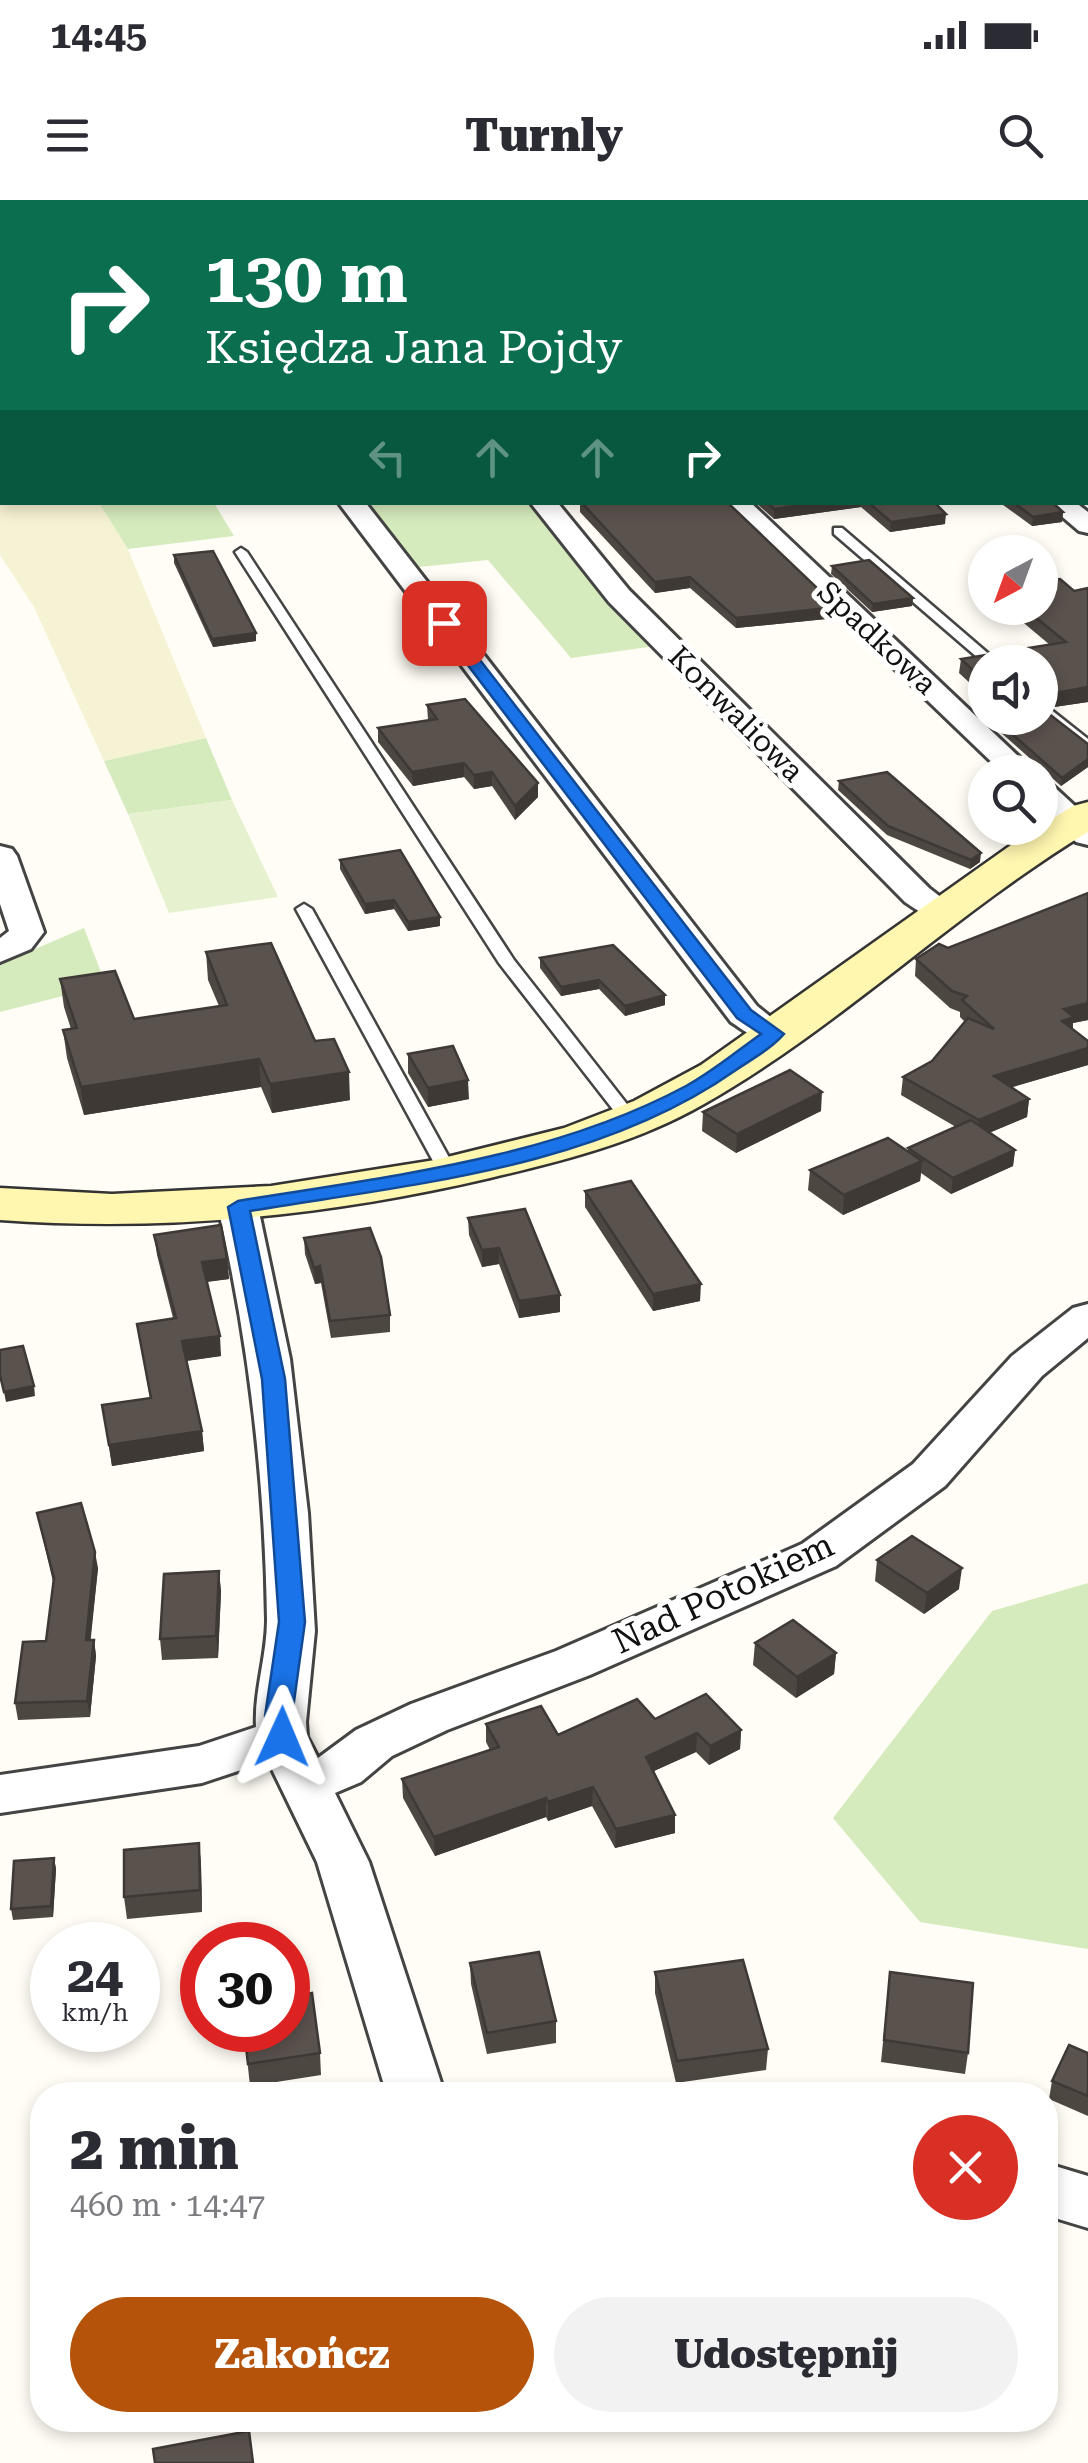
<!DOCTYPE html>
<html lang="pl">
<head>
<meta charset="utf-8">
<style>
  :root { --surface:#fff; --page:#f2f2f3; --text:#2b2b33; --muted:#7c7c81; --accent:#b45309 }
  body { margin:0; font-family:"Roboto Serif",serif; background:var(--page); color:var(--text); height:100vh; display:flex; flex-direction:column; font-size:38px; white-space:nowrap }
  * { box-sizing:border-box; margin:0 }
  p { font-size:32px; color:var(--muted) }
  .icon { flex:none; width:55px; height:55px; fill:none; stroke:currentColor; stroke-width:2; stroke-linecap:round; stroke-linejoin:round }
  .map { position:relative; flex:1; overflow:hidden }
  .panel { position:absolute; left:30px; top:1882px; width:1028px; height:350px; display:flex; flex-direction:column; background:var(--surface); border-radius:40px; box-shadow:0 5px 15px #0003 }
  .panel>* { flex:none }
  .guide { position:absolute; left:0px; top:0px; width:1090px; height:305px; box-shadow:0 5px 15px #0003; background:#0b6e4f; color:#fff; overflow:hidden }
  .needle { width:65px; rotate:221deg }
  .tools { position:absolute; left:968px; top:335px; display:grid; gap:20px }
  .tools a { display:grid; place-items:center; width:90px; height:90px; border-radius:50%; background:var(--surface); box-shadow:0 5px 15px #0003; font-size:50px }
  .speed { position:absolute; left:30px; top:1722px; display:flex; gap:20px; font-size:50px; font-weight:700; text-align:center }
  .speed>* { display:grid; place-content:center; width:130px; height:130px; border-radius:50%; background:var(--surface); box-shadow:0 5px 15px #0003; line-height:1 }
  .speed small { font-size:25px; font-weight:400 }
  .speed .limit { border:15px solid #d22; background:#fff; color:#111 }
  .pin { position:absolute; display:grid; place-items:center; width:85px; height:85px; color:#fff; margin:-42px; border-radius:20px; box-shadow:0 5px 15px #0006 }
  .me { position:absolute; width:110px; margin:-55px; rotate:1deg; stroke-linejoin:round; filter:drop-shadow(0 0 8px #0008) }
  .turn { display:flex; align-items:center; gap:35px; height:210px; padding:0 40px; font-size:45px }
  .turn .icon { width:130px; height:130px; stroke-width:2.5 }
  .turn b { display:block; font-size:70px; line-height:85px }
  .lanes { display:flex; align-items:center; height:95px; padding:0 40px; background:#0003; justify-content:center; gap:50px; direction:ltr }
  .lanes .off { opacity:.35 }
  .round { display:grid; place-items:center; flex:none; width:105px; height:105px; border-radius:52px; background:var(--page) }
  .head { display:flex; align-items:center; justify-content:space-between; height:170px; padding:0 40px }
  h1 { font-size:60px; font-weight:800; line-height:75px }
  .cta { display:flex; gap:20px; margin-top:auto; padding:20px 40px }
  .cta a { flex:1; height:115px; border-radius:60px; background:var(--accent); color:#fff; font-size:40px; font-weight:800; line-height:115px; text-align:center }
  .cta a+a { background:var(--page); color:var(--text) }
  .status { display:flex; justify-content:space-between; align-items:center; height:70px; padding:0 50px; background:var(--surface); direction:ltr }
  .status svg { height:28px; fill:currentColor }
  header { display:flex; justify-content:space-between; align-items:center; height:130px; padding:0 40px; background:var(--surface); font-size:45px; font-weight:800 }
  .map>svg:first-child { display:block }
</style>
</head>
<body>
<div class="status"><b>14:45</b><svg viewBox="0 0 49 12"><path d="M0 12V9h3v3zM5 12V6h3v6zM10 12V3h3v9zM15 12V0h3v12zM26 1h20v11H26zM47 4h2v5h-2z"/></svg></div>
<header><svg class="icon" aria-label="menu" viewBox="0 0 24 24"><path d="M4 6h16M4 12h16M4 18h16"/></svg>Turnly<svg class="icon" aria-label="search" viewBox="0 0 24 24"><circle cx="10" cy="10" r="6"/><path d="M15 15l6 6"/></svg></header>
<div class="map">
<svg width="1088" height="2263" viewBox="0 0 1088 2263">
  <rect width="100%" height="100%" fill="#fffdf5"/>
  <!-- farmland -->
  <g fill="#f6f3d4">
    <polygon points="92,0 555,0 558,2 93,2"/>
    <polygon points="0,18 2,302 99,303 128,349 206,538 104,561 34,407 0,355"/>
  </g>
  <!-- green -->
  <g fill="#d5ebbd">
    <polygon points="99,303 214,303 234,336 128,349"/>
    <polygon points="360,303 534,303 655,446 571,458 488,360 409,368"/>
    <polygon points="206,538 232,600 128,614 104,561"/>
    <polygon points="84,728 106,785 0,812 0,764"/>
    <polygon points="1088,1383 1088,1749 920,1722 833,1618 992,1411"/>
  </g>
  <!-- pitch -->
  <polygon fill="#e6f2cf" points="232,600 278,697 169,713 128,614"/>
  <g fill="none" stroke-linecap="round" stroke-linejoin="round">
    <defs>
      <g id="lane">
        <polygon points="834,328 842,328 998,462 985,464 834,334"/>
        <polygon points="241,348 247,352 514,760 637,917 640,921 637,925 625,925 499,763 235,352"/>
        <polygon points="1040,501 1088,539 1088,550 1040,512"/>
        <polygon points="304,704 312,709 457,972 455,976 448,978 439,972 296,709"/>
      </g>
      <g id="street">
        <polygon points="649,0 671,0 672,2 651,2"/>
        <path d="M338,302H365L757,806L792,834L787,842C764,848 750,834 731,822Z"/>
        <path d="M530,302H557L629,390L929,688L960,712L955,719C934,724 922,713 905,702L609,402Z"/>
        <polygon points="721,302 750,302 1035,572 1002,572"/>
        <polygon points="1045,302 1075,302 1088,312 1088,333 1079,331"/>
        <polygon points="1040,581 1051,584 1088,618 1088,645 1076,642 1040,608"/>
        <polygon points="0,646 12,649 17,656 44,732 31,749 0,762 0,738 9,731 0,704"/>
        <path d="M238,995L252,999L258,1007L290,1159L308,1313L315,1431L306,1522L307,1537L318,1558L356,1530L411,1504L556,1451L802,1344L913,1264L1012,1156L1073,1108L1088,1104V1138L1042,1176L945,1286L836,1366L590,1475L447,1530L392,1556L361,1582L335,1593L369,1662L445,1895H387L317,1662L268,1561L202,1583L0,1613V1575L199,1546L256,1527C254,1491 267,1456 267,1420C265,1281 249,1142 218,1007L224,999Z"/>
        <polygon points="1045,1963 1088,1976 1088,2028 1045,2015"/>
      </g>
      <path id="secondary" d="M1088,602V632C954,713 840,827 704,904C638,942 563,961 490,978C328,1016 166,1032 0,1020V988L112,994L271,986L435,960L564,928L634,901L701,865L1025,635L1073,606Z"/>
    </defs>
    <!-- lane casing -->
    <use href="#lane" stroke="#444" stroke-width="5"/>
    <!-- street casing -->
    <use href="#street" stroke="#444" stroke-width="6"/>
    <!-- secondary casing -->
    <use href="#secondary" stroke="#333" stroke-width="5"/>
    <!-- lane -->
    <use href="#lane" fill="#fff" fill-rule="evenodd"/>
    <!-- street -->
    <use href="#street" fill="#fff" fill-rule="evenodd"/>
    <!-- secondary -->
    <use href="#secondary" fill="#fff6b0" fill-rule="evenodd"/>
  </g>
  <!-- wall -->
  <g fill="#4d4742">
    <polygon points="580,302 837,407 836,418 736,428 690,388 655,393 580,312"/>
    <polygon points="755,302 934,302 945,324 890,332 861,307 774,319"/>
    <polygon points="999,302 1052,302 1063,312 1062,322 1032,326"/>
    <polygon points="174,355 256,433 256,441 213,447 174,363"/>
    <polygon points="832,366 913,398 912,406 872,412 831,374"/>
    <polygon points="1088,388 1088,502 1054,507 1040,497 1040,462 985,462 985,497 959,473 961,459 1050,445 1006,408 1040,408 1074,391"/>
    <polygon points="427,505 538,583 538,597 515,620 492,586 474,589 464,577 413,586 378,542 378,528 428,520"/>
    <polygon points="990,518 1040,518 1088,544 1088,567 1061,586 990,523"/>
    <polygon points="839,581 980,662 970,669 887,635 838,590"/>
    <polygon points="340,660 440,717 440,726 408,731 394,709 365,714 340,669"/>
    <polygon points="1088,693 1088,820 1073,823 1073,829 1088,841 1088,865 1012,887 1029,899 1027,917 989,933 1015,950 1013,966 951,994 921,973 920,981 843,1015 808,990 810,970 908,951 908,948 956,927 901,895 903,877 932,861 965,822 960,817 960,812 950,808 915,776 916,759 948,748"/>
    <polygon points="206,752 315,841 350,900 272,913 261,887 84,915 67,858 63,830 71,829 64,807 60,779 134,819 219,806 208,780"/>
    <polygon points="540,758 665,795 665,805 625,816 599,789 561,796 540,768"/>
    <polygon points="408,854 469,899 428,907 408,873"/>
    <polygon points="821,911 736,953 702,931 703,912"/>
    <polygon points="585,991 700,1101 653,1111 585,1007"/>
    <polygon points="468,1018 560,1095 560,1112 519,1118 499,1064 482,1067 469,1035"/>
    <polygon points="154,1035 227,1059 229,1079 207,1082 221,1156 187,1161 202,1231 204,1251 112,1266 102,1205 150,1198 137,1124 173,1118 157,1055"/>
    <polygon points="304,1038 390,1115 390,1132 331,1138 321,1083 315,1084 305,1054"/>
    <polygon points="37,1313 98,1368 90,1440 94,1440 96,1456 90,1517 18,1520 15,1503 46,1441 53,1382"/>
    <polygon points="877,1360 959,1389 924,1414 875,1381"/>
    <polygon points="219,1371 221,1392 218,1458 162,1460 160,1439"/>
    <polygon points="755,1443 836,1453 834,1474 796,1498 753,1465"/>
    <polygon points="655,1519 741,1530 740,1549 709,1565 696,1552 654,1571 675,1615 675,1633 615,1648 592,1606 548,1621 546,1617 435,1656 403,1598 402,1579 490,1550 486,1542 486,1524 558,1535"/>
    <polygon points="199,1643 201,1665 202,1712 127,1719 124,1697"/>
    <polygon points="54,1658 56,1669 53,1717 13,1720 11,1709"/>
    <polygon points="470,1763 556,1821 556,1843 487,1854 471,1784"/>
    <polygon points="655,1772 768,1849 766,1870 676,1883 655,1793"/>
    <polygon points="890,1772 968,1853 965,1874 881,1862"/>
    <polygon points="244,1830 320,1853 321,1875 250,1886"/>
    <polygon points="1088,1853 1088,1916 1049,1899 1052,1881"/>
  </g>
  <!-- shaded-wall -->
  <g fill="#3f3936">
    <polygon points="823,302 861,302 861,307 774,319 774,309"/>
    <polygon points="1063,312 1062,322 1032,326 1033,317"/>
    <polygon points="946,314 945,324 890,332 891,322"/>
    <polygon points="690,377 690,388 655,393 655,382"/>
    <polygon points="913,398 912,406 872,412 873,404"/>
    <polygon points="837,407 836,418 736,428 736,418"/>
    <polygon points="256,433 256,441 213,447 212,439"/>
    <polygon points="1088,487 1088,502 1054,507 1055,493"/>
    <polygon points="1088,559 1088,567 1061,586 1062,578"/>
    <polygon points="464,563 464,577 413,586 412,572"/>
    <polygon points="492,572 492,586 474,589 474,575"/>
    <polygon points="538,583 538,597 515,620 515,606"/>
    <polygon points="981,653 980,662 970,669 971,660"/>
    <polygon points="394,700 394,709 365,714 365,704"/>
    <polygon points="440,717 440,726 408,731 408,722"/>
    <polygon points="599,780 599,789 561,796 561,787"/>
    <polygon points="665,795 665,805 625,816 625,806"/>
    <polygon points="1088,803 1088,820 1073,823 1072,834 1062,821 1064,809"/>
    <polygon points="1088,848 1088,865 992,893 994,876"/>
    <polygon points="259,859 261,887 84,915 81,887"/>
    <polygon points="349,872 350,900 272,913 270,884"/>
    <polygon points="468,880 469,899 428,907 428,888"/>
    <polygon points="822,892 821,911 736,953 737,934"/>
    <polygon points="1029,899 1027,917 977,938 979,920"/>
    <polygon points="1015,950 1013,966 951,994 953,978"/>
    <polygon points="922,961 920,981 843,1015 844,995"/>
    <polygon points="499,1048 499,1064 482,1067 482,1050"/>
    <polygon points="227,1059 229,1079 204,1082 202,1062"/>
    <polygon points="320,1066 321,1083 315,1084 314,1068"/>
    <polygon points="701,1084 700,1101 653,1111 653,1094"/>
    <polygon points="560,1095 560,1112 519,1118 519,1101"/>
    <polygon points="220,1136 221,1156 184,1161 182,1141"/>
    <polygon points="34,1186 35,1196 6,1202 4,1192"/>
    <polygon points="202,1231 204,1251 112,1266 109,1245"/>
    <polygon points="95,1352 98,1368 89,1456 86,1440"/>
    <polygon points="962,1368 959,1389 924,1414 927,1393"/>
    <polygon points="219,1371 221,1392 218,1458 216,1436"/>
    <polygon points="94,1440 96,1456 90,1517 87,1501"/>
    <polygon points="836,1453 834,1474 796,1498 797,1477"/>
    <polygon points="741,1530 740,1549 709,1565 710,1546"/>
    <polygon points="697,1533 696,1552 645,1575 646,1557"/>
    <polygon points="593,1587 592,1606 548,1621 548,1602"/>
    <polygon points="546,1598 546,1617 435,1656 434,1637"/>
    <polygon points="675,1615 675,1633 615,1648 616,1629"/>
    <polygon points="199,1643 201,1665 202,1712 200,1690"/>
    <polygon points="54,1658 56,1669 53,1717 51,1706"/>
  </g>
  <!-- building -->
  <g fill="#5a524d" stroke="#3f3936" stroke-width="2.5">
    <polygon points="602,0 649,0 653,2 605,2"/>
    <polygon points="696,0 732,0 736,2 674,2"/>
    <polygon points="581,302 727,302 837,407 736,418 690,377 655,382"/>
    <polygon points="767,302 823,302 774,309"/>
    <polygon points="868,302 934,302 946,314 891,322"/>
    <polygon points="1013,302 1052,302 1063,312 1033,317"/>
    <polygon points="213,351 256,433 212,439 174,355"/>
    <polygon points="869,360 913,398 873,404 832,366"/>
    <polygon points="1060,379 1074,391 1088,388 1088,487 1055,493 1041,483 1040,488 1040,462 985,462 985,482 961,459 1066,442 1024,408 1040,408 1040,382"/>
    <polygon points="465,499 538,583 515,606 492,572 474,575 464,563 412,572 378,528 437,519 427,505"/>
    <polygon points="1040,507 1088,544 1088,559 1062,578 994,518 1040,518"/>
    <polygon points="887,572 981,653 971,660 888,626 839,581"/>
    <polygon points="400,650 440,717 408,722 394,700 365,704 340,660"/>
    <polygon points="1088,693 1088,803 1064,809 1074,817 1062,821 1088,841 1088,848 994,876 1029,899 979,920 903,877 932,861 968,818 994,829 962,800 967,796 952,791 916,759 939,744 948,748"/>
    <polygon points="271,743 315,841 334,839 349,872 270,884 259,859 81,887 63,830 77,828 60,779 115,771 134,819 227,805 206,752"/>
    <polygon points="613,745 665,795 625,806 599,780 561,787 540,758"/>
    <polygon points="453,846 468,880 428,888 408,854"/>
    <polygon points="790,870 822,892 737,934 703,912"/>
    <polygon points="971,920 1015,950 953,978 908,948"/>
    <polygon points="888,938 922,961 844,995 810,970"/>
    <polygon points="631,981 701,1084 653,1094 585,991"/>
    <polygon points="525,1009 560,1095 519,1101 499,1048 482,1050 468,1018"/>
    <polygon points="221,1025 227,1059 202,1062 220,1136 182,1141 202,1231 109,1245 102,1205 151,1198 137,1124 176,1118 154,1035"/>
    <polygon points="370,1028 381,1057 390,1115 330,1121 320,1066 314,1068 304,1038"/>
    <polygon points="23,1146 34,1186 4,1192 0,1175 0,1150"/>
    <polygon points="81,1303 95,1352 86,1440 94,1440 87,1501 15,1503 23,1442 46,1441 54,1378 37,1313"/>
    <polygon points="912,1336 962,1368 927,1393 877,1360"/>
    <polygon points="219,1371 216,1436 160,1439 164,1374"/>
    <polygon points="793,1420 836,1453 797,1477 755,1443"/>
    <polygon points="706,1494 741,1530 710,1546 697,1533 646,1557 675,1615 616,1629 593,1587 548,1602 546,1598 434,1637 402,1579 499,1547 486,1524 541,1506 558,1535 637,1499 655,1519"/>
    <polygon points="199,1643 200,1690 124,1697 124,1650"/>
    <polygon points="54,1658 51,1706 11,1709 14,1661"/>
    <polygon points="539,1752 556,1821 487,1833 470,1763"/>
    <polygon points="743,1760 768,1849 677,1861 655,1772"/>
    <polygon points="890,1772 973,1783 968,1853 884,1840"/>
    <polygon points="312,1793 320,1853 248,1864 244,1830 288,1830 288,1797"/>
    <polygon points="1069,1845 1088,1853 1088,1896 1052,1881"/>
    <polygon points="249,2231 253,2263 155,2263 153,2249"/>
  </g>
  <!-- route -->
  <path fill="#1a73e8" stroke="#114b97" stroke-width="2.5" d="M438,420H449L751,810L784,834C771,849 752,859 736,870C597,968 413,984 250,1011L285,1179L305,1422L292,1516L296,1537L292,1544H272L265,1516L279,1422L262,1179L228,1007L238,1001C389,976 550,959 686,886C712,872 737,851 761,834L737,818L438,426Z"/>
  <g text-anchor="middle" stroke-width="10" stroke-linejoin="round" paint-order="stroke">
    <!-- far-street labels -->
    <g font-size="30" fill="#111" stroke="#fff">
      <text transform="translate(877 438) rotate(43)" y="10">Spadkowa</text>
      <text transform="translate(736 514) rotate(45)" y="10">Konwaliowa</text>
    </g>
    <!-- street labels -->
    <g font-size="35" fill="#111" stroke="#fff">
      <text transform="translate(723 1393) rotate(-25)" y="12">Nad Potokiem</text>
    </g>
  </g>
</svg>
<div class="tools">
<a><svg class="needle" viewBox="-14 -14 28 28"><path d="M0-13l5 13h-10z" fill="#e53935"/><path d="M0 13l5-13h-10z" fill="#7c7c81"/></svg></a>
<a><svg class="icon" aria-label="sound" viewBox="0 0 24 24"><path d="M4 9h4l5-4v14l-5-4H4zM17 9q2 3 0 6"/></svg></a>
<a><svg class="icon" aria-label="search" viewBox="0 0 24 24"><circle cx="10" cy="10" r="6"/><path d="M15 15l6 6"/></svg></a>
</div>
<div class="speed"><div>24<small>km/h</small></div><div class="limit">30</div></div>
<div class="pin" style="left:444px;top:423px;background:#d93025"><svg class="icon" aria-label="arrive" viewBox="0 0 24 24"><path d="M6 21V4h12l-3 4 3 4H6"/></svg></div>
<svg class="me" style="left:282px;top:1537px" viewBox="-20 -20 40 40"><path d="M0-17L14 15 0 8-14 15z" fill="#1a73e8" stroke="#fff" stroke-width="4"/></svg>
<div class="guide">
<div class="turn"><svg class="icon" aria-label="right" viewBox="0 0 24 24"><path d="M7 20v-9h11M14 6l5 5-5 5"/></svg><div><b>130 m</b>Księdza Jana Pojdy</div></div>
<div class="lanes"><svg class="icon off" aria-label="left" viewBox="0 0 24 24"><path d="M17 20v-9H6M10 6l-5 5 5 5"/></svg><svg class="icon off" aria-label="ahead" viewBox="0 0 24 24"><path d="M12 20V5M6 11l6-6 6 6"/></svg><svg class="icon off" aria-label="ahead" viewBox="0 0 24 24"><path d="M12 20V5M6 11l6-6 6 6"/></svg><svg class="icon" aria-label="right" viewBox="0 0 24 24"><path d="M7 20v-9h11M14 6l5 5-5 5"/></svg></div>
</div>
<section class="panel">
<div class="head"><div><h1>2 min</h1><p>460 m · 14:47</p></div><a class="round" style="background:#d93025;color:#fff"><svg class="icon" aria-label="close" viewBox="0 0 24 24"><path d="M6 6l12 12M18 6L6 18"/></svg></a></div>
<div class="cta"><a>Zakończ</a><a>Udostępnij</a></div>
</section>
</div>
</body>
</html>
